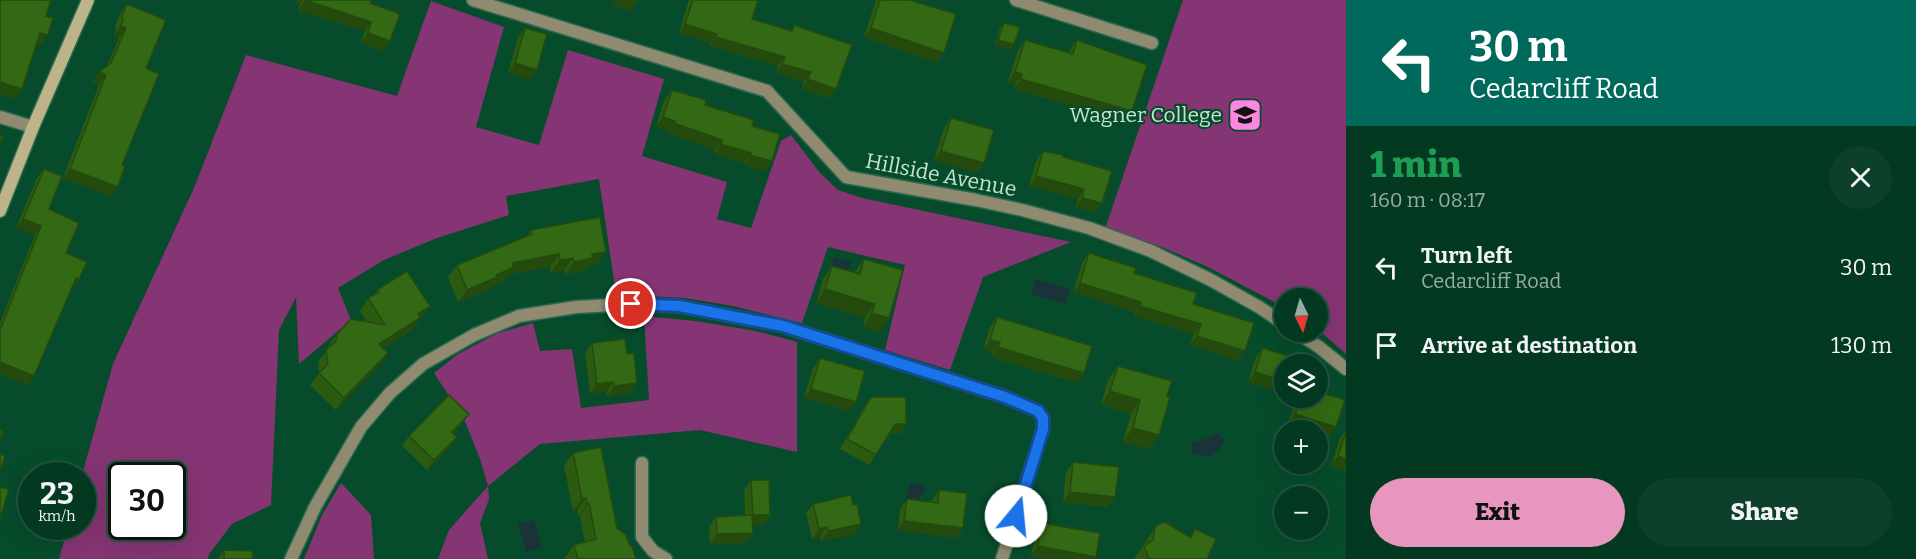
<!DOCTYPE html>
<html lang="en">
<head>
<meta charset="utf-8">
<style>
  :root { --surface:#043921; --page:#0d402a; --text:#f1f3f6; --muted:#97aca5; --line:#25533f; --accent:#e797bd }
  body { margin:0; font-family:Bitter,serif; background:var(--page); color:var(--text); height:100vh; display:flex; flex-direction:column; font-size:22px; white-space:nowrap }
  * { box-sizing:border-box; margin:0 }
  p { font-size:20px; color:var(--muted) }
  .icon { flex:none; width:33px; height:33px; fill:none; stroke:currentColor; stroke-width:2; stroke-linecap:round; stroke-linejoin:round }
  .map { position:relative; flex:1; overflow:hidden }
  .side { display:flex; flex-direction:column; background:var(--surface); width:570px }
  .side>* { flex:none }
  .banner { background:#00695c; color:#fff; overflow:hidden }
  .needle { width:39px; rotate:175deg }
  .tools { position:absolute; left:1274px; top:288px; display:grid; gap:12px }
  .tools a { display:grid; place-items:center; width:54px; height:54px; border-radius:50%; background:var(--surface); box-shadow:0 6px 24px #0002,0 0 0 2px var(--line); font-size:30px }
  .speed { position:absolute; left:18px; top:462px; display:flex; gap:12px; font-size:30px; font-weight:700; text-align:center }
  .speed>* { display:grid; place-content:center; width:78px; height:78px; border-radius:50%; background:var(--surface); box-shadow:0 6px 24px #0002,0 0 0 2px var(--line); line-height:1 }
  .speed small { font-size:15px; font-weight:400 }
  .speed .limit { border:3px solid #111; border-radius:9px; background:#fff; color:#111 }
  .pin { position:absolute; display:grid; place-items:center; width:51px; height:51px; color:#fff; margin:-26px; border:3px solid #fff; border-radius:50%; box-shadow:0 2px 6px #0007 }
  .me { position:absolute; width:66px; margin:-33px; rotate:17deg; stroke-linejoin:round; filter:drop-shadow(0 0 4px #0008) }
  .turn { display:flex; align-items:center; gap:21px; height:126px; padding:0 24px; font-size:27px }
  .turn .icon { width:78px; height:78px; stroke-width:2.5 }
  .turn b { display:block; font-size:42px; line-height:51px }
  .round { display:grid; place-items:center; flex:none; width:63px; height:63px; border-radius:32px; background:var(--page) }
  .overview { display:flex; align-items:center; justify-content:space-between; height:102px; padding:0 24px }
  h1 { font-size:36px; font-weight:800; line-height:45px; color:#1e9e55 }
  .cta { display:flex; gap:12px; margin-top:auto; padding:12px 24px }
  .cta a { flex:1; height:69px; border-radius:36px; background:var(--accent); color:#111; font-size:24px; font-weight:800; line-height:69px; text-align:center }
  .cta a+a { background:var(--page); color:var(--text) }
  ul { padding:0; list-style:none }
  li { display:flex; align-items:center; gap:18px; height:78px; padding:0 24px }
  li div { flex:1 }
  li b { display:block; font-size:22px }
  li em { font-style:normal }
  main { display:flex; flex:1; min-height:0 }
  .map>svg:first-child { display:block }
</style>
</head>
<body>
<main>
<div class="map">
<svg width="1346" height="559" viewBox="0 0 1346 559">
  <rect width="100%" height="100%" fill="#064c2c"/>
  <!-- green -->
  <g fill="#853573" fill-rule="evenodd">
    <polygon points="1183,0 1346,0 1346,354 1317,329 1317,298 1284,298 1284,307 1208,267 1162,247 1105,229"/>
    <path d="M431,1L504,27L476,127L539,145L568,50L664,79L642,156L727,182L717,219L751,228L781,141L791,135L820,173L838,190L862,198L1071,242L983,277L950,370L885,350L905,265L828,247L802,323L733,306L685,298L616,294L599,179L506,196L509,215L437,238L384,260L338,288L351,320L299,364L296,297L279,330L271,505L232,524L209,554L208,559H59L68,527L82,526V475L113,364L194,188L246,55L397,96ZM122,476H172V526H122Z"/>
    <polygon points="644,316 695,321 756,331 797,342 797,452 700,430 540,444 488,486 489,499 480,523 488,559 438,559 449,530 488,486 480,459 464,419 434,373 458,354 498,333 533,323 540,351 572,349 581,408 649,400"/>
    <polygon points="341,483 371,515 374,559 304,559 322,515"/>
  </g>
  <!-- water -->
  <g fill="#1a3339">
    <polygon points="834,257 851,262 844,285 828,280"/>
    <polygon points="1036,279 1070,289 1065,304 1031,294"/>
    <path d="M1214,434H1220L1224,439C1224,446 1216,454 1209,457L1193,454L1190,448L1193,442L1205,439Z"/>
    <polygon points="910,482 922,485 922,487 925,488 923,495 920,494 917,509 904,506"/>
    <polygon points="534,520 542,548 526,552 518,524"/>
  </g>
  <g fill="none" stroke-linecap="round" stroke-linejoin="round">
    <defs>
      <g id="street">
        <polyline points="473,0 767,91 846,177 976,200 1022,210 1089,228 1151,251 1209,279 1259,307 1284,324"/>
        <polyline points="1016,0 1152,43"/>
        <polyline points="0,117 33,127"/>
        <polyline points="1296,332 1319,347 1346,369"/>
        <polyline points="642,463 642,537 653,551 666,559"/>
        <polyline points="291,559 315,507 361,427 390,393 423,364 474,335 519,316 576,307 631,304 679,306 783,326 1005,397 1038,411 1043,418 1043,429 1002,559"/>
      </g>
      <polyline id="secondary" points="0,211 33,127 88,0"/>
    </defs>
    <!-- street casing -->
    <use href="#street" stroke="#2c6a4d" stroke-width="15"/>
    <!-- secondary casing -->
    <use href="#secondary" stroke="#2c6a4d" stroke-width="15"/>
    <!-- street -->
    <use href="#street" stroke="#908a70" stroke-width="12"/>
    <!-- secondary -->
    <use href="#secondary" stroke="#bdb48a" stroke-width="12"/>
  </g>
  <!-- wall -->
  <g fill="#2c5a11">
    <polygon points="298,0 371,0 370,3 390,41 383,51 361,43 365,31 298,11 299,5 296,4"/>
    <polygon points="689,0 758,0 752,19 791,31 794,25 830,98 802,89 804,82 776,73 778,66 709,46 710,43 679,33"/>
    <polygon points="876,0 910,0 937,63 864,37"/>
    <polygon points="127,4 146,68 122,165 111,196 63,178 99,85 92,82 107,66 119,38 114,36 116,29 115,26 120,14"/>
    <polygon points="1004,23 1011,50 995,45 1000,28"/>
    <polygon points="525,28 537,70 530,80 508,73 518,38"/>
    <polygon points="1025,40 1069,53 1070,50 1077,40 1125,121 1014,89 1015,84 1008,82 1018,50"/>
    <polygon points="672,90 752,126 772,161 765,171 744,165 744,163 714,154 715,150 668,133 668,131 656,126 665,99"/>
    <polygon points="951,118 984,163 977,173 934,160 944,128"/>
    <polygon points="1043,151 1063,157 1102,203 1095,213 1075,207 1078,199 1029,186 1036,161"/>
    <polygon points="44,169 49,209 66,253 79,279 73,289 71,288 28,385 0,374 0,323 35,235 16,228 37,178"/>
    <polygon points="531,230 597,264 588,266 585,271 565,274 564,270 551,273 550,267 509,274 506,280 492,286 489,290 458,302 448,277 457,265 527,236"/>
    <polygon points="1089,253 1134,273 1193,304 1238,361 1190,345 1194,334 1133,316 1135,312 1073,292 1082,263"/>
    <polygon points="864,259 903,270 879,332 863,327 865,318 816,303 823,279 832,266 855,272"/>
    <polygon points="378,289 430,306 412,330 383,348 388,353 380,365 336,410 310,385 319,373 318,362 328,349 328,346 337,334 367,322 360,311 368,298 374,295"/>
    <polygon points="997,317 1084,373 1077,383 991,357 993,352 983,349 990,327"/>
    <polygon points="592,343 627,354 630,393 607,396 606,392 590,393 585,353"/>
    <polygon points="1263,348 1284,364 1284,388 1281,392 1248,382 1256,357"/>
    <polygon points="820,358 849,411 804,398 813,368"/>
    <polygon points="1118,366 1167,396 1159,435 1149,449 1123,442 1131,414 1101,405 1108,380"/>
    <polygon points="871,397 900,434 889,434 869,465 840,449 864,407"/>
    <polygon points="1297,398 1317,398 1329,437 1317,433 1317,430 1288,423"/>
    <polygon points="469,414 462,424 453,434 450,447 427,470 402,446 409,436"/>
    <polygon points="1346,430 1346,471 1331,466 1340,438"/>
    <polygon points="573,453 617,528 630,546 636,559 565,559 565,558 574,545 585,542 580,516 578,517 577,511 573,511 564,465"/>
    <polygon points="1073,462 1108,507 1063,502 1066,472"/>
    <polygon points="751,480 770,515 764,525 753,525 746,543 710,544 709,527 716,517 745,516 744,490"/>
    <polygon points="939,490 963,528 956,538 898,530 900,509 907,499 932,502 932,500"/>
    <polygon points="813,504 855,534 821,541 820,537 812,539 806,513"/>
    <polygon points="1041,523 1096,557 1095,559 1047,559 1031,556 1035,533"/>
    <polygon points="1155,528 1190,537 1195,529 1207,559 1134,559"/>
    <polygon points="224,550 252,559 218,559"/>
  </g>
  <!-- shaded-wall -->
  <g fill="#244a0e">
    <polygon points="300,0 303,0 299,5 296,4"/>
    <polygon points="614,0 638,0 631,11 611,5"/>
    <polygon points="305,1 371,22 365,31 298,11"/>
    <polygon points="685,24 717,34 710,43 679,33"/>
    <polygon points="121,26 126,28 119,38 114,36"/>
    <polygon points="871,28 944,53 937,63 864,37"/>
    <polygon points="40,33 48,35 41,45 33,42"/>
    <polygon points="368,33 390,41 383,51 361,43"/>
    <polygon points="716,37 785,57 778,66 709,46"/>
    <polygon points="998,40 1014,44 1011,50 995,45"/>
    <polygon points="515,63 537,70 530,80 508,73"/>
    <polygon points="782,64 811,72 804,82 776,73"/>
    <polygon points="99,72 106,75 99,85 92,82"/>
    <polygon points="1015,72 1022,74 1015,84 1008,82"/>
    <polygon points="808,79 836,89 830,98 802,89"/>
    <polygon points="1021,79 1132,111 1125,121 1014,89"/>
    <polygon points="0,82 22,89 15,99 0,94"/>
    <polygon points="663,117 675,121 668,131 656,126"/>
    <polygon points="674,123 722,140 715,150 668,133"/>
    <polygon points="721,144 751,153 744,163 714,154"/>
    <polygon points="941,151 984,163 977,173 934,160"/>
    <polygon points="750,155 772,161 765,171 744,165"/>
    <polygon points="70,169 118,187 111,196 63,178"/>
    <polygon points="1036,176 1084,189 1078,199 1029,186"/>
    <polygon points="1082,198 1102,203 1095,213 1075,207"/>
    <polygon points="23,219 41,226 35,235 16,228"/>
    <polygon points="606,252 597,264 588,266 585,271 565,274 574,262 592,254"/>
    <polygon points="559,254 550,267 509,274 506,280 492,286 489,290 458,302 467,290 496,275 512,263"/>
    <polygon points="573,258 564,270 551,273 560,260"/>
    <polygon points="76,278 79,279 73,289 69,287"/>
    <polygon points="1080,283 1141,302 1135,312 1073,292"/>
    <polygon points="825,289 875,304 865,318 816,303"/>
    <polygon points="430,306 412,330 371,356 379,344 418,314"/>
    <polygon points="1140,306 1201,324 1194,334 1133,316"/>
    <polygon points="872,313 889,318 879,332 863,327"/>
    <polygon points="1197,336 1245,351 1238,361 1190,345"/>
    <polygon points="990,340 1000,342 993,352 983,349"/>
    <polygon points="998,347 1084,373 1077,383 991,357"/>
    <polygon points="388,353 380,365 336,410 344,398"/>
    <polygon points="0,362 34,376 28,385 0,374"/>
    <polygon points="1255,372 1284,381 1284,388 1281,392 1248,382"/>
    <polygon points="613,382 606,392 590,393 597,384"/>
    <polygon points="637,383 630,393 607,396 614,386"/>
    <polygon points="811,389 856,402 849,411 804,398"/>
    <polygon points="1110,391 1140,400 1131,414 1101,405"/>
    <polygon points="469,414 462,424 445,442 452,432"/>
    <polygon points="1295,414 1336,427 1329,437 1317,433 1317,430 1310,430 1288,423"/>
    <polygon points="895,424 906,424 900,434 888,434"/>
    <polygon points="1133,428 1159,435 1149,449 1123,442"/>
    <polygon points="457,437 450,447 427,470 434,460"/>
    <polygon points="1338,456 1346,459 1346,471 1331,466"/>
    <polygon points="1070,492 1115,497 1108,507 1063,502"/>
    <polygon points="586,498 577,511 573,511 582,499"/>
    <polygon points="589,503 580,516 578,517 587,504"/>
    <polygon points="753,515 770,515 764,525 746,525"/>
    <polygon points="904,521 963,528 956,538 898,530"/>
    <polygon points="861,524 855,534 821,541 828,531"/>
    <polygon points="827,527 820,537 812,539 819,529"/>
    <polygon points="753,533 746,543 710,544 717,534"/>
    <polygon points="1038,546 1096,557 1095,559 1047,559 1031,556"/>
  </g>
  <!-- building -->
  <g fill="#336914" stroke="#244a0e" stroke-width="1.5">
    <polygon points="1,0 51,0 46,16 53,18 48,35 40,33 22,89 0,82 0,5"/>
    <polygon points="305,0 371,0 370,3 400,14 390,41 368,33 371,22"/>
    <polygon points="693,0 758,0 752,19 792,31 794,25 852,45 836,89 808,79 811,72 782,64 785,57 716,37 717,34 685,24"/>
    <polygon points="880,0 910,0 956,14 944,53 871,28"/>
    <polygon points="127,4 166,20 146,68 159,74 122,165 125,166 118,187 70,169 106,75 99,72 111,63 126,28 121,26 123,19 122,16"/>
    <polygon points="1004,23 1020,27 1014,44 998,40"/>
    <polygon points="525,28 547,34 537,70 515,63"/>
    <polygon points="1025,40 1073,54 1077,40 1147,65 1132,111 1021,79 1022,74 1015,72"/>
    <polygon points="672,90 706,100 705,105 754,120 752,126 780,134 772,161 750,155 751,153 721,144 722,140 674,123 675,121 663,117"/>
    <polygon points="951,118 994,130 984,163 941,151"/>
    <polygon points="0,135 3,136 0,145"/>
    <polygon points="1043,151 1063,155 1063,157 1112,171 1102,203 1082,198 1084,189 1036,176"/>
    <polygon points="44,169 62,176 49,209 79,223 66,253 87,262 79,279 76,278 34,376 0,362 0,330 41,226 23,219"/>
    <polygon points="600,217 606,252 592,254 593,258 574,262 573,258 560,260 559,254 512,263 514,267 496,275 497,277 467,290 457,265 532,234 531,230"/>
    <polygon points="1089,253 1136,268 1134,273 1197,293 1193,304 1254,323 1245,351 1197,336 1201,324 1140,306 1141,302 1080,283"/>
    <polygon points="864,259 903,270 889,318 872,313 875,304 825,289 832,266 860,274"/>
    <polygon points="407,271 430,306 418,314 420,318 379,344 388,353 344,398 319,373 328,364 326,350 336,341 337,334 351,319 385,325 368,298 379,292 378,289"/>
    <polygon points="997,317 1092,346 1084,373 998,347 1000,342 990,340"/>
    <polygon points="625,339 627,354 634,353 637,383 614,386 613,382 597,384 592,343"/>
    <polygon points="1263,348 1295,358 1293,364 1284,364 1284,381 1255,372"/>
    <polygon points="820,358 865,371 856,402 811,389"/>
    <polygon points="1118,366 1172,381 1167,396 1170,397 1159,435 1133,428 1140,400 1110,391"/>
    <polygon points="1317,391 1345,400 1336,427 1295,414 1300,398 1317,398"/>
    <polygon points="449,395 469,414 452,432 457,437 434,460 409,436"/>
    <polygon points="871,397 906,397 906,424 895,424 876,455 847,439"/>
    <polygon points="0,429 3,430 0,442"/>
    <polygon points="1346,431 1346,459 1338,456"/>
    <polygon points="601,447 617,528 626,535 630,546 632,546 636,559 578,559 574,545 596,539 589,503 587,504 586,498 582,499 573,453"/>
    <polygon points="0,454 5,456 0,472"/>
    <polygon points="1073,462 1119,467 1115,497 1070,492"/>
    <polygon points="751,480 769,480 770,515 753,515"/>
    <polygon points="0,487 9,489 0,519"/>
    <polygon points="939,490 967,493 963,528 904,521 907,499 938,503"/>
    <polygon points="851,495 853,505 857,504 861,524 828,531 827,527 819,529 813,504"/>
    <polygon points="752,515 753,533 717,534 716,517"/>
    <polygon points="1165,522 1191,538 1195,529 1216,539 1207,559 1149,559 1144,546 1153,540 1155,528 1157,525"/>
    <polygon points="1041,523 1100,533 1096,557 1038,546"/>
    <polygon points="224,550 253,551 252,559 224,559"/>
  </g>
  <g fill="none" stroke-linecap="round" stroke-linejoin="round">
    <defs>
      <polyline id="route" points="631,304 679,306 783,326 1005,397 1038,411 1043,418 1043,429 1016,516"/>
    </defs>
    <!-- route casing -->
    <use href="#route" stroke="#114b97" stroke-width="15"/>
    <!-- route -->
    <use href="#route" stroke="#1a73e8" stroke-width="10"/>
  </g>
  <!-- icons -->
  <defs>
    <symbol id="university-square" viewBox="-11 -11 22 22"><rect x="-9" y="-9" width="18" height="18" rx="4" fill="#fd86e1" stroke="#064c2c"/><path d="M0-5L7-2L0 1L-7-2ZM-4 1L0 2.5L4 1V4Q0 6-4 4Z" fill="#111"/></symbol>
  </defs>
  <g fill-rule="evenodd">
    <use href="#university-square" x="1226" y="96" width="38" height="38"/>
  </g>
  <g text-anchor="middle" stroke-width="4.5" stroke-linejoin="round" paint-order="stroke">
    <!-- poi labels -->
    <g font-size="21" fill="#c5e4d0" stroke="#064c2c" text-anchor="end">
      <text x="1222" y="122">Wagner College</text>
    </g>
    <!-- street labels -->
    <g font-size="21" fill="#c5e4d0" stroke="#064c2c">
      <text transform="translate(941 175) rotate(11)" y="7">Hillside Avenue</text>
    </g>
  </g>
</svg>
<div class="tools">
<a><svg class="needle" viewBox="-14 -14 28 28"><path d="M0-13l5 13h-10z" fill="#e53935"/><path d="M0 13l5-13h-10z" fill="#97aca5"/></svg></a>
<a><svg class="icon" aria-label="layers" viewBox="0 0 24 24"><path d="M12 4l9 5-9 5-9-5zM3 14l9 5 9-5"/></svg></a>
<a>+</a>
<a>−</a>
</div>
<div class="speed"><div>23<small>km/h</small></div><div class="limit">30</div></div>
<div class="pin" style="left:631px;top:304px;background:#d93025"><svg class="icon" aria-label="arrive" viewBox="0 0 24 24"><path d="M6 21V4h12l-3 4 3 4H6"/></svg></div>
<svg class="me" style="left:1016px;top:516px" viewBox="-20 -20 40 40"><circle r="19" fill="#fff"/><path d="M0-13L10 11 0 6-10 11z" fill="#1a73e8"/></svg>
</div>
<section class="side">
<div class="banner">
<div class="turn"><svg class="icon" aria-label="left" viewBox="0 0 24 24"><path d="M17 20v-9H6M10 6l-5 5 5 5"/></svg><div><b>30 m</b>Cedarcliff Road</div></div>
</div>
<div class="overview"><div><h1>1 min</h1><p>160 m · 08:17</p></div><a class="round"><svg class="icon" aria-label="close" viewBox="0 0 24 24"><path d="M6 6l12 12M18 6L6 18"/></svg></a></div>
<ul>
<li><svg class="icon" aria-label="left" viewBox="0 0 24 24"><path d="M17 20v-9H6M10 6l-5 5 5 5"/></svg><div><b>Turn left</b><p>Cedarcliff Road</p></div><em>30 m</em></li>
<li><svg class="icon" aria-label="arrive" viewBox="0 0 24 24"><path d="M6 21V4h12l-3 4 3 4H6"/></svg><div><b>Arrive at destination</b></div><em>130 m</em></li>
</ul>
<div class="cta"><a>Exit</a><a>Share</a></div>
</section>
</main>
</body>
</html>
